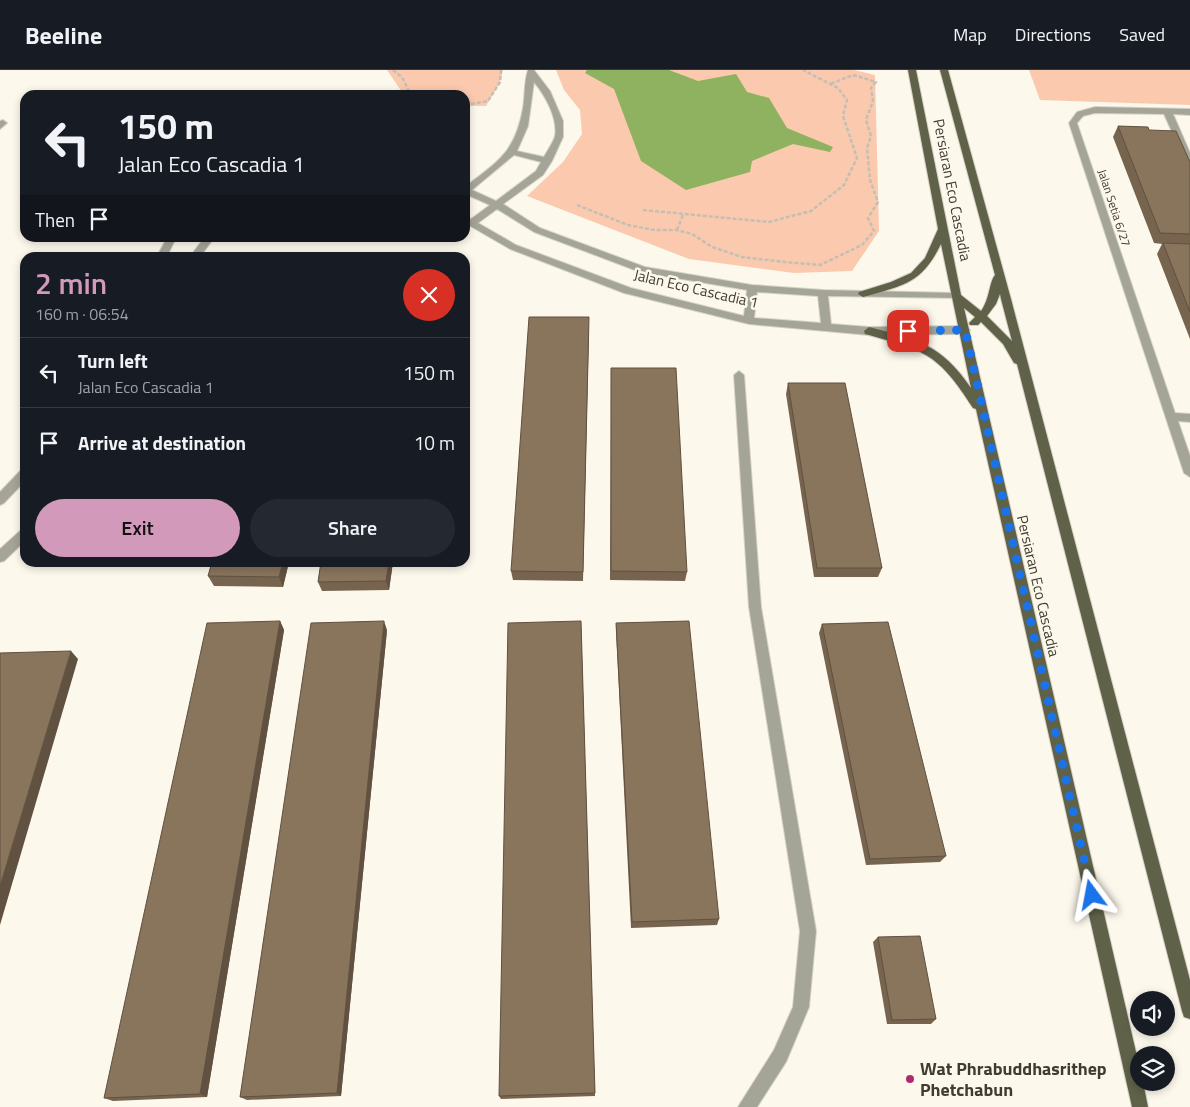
<!DOCTYPE html>
<html lang="en">
<head>
<meta charset="utf-8">
<style>
  :root { --surface:#171b24; --page:#242831; --text:#f1f3f6; --muted:#9ea1a6; --line:#363941; --accent:#d299bb }
  body { margin:0; font-family:"Titillium Web",sans-serif; background:var(--page); color:var(--text); height:100vh; display:flex; flex-direction:column; font-size:19px; white-space:nowrap }
  * { box-sizing:border-box; margin:0 }
  p { font-size:16px; color:var(--muted) }
  .icon { flex:none; width:28px; height:28px; fill:none; stroke:currentColor; stroke-width:2; stroke-linecap:round; stroke-linejoin:round }
  .map { position:relative; flex:1; overflow:hidden }
  .side { position:absolute; left:20px; top:182px; width:450px; height:315px; display:flex; flex-direction:column; background:var(--surface); border-radius:15px; box-shadow:0 2px 8px #0003 }
  .side>* { flex:none }
  .guide { position:absolute; left:20px; top:20px; width:450px; height:152px; border-radius:15px; box-shadow:0 2px 8px #0003; background:#171b24; color:var(--text); overflow:hidden }
  .controls { position:absolute; left:1130px; top:921px; display:grid; gap:10px }
  .controls a { display:grid; place-items:center; width:45px; height:45px; border-radius:50%; background:var(--surface); box-shadow:0 2px 8px #0003; font-size:25px }
  .pin { position:absolute; display:grid; place-items:center; width:42px; height:42px; color:#fff; margin:-21px; border-radius:10px; box-shadow:0 2px 8px #0006 }
  .me { position:absolute; width:55px; margin:-28px; rotate:347deg; stroke-linejoin:round; filter:drop-shadow(0 0 4px #0008) }
  .turn { display:flex; align-items:center; gap:18px; height:105px; padding:0 15px; font-size:22px }
  .turn .icon { width:65px; height:65px; stroke-width:2.5 }
  .turn b { display:block; font-size:35px; line-height:42px }
  .then { display:flex; align-items:center; height:48px; padding:0 15px; background:#0003; gap:10px; font-size:19px }
  .round { display:grid; place-items:center; flex:none; width:52px; height:52px; border-radius:26px; background:var(--page) }
  .overview { display:flex; align-items:center; justify-content:space-between; height:85px; padding:0 15px }
  h1 { font-size:30px; font-weight:600; line-height:38px; color:var(--accent) }
  .action { display:flex; gap:10px; margin-top:auto; padding:10px 15px }
  .action a { flex:1; height:58px; border-radius:30px; background:var(--accent); color:#111; font-size:20px; font-weight:600; line-height:58px; text-align:center }
  .action a+a { background:var(--page); color:var(--text) }
  ul { padding:0; list-style:none }
  li { display:flex; align-items:center; gap:15px; height:70px; padding:0 15px; border-top:1px solid var(--line) }
  li div { flex:1 }
  li b { display:block; font-size:19px }
  li em { font-style:normal }
  header { display:flex; align-items:center; gap:30px; box-sizing:border-box; height:70px; padding:0 25px; background:var(--surface); border-bottom:1px solid var(--line) }
  header strong { font-size:24px }
  nav { display:flex; gap:28px; margin-inline-start:auto; font-size:18px }
  .map>svg:first-child { display:block }
</style>
</head>
<body>
<header>
<strong>Beeline</strong>
<nav><a>Map</a><a>Directions</a><a>Saved</a></nav>
</header>
<div class="map">
<svg width="1190" height="1037" viewBox="0 0 1190 1037">
  <rect width="100%" height="100%" fill="#fdf8ec"/>
  <!-- green -->
  <g fill="#fbc9ae">
    <polygon points="387,0 503,0 500,12 486,36 465,36 465,25 404,25"/>
    <polygon points="556,0 854,0 875,5 879,161 852,201 794,203 689,189 527,126 563,92 582,64 580,40 564,20"/>
    <polygon points="1029,0 1190,0 1190,35 1040,30"/>
  </g>
  <!-- water -->
  <polygon fill="#8eb25f" points="587,0 669,0 698,11 736,4 747,22 769,28 787,58 833,77 830,82 793,74 752,91 750,102 686,120 641,91 614,19 585,3"/>
  <g fill="none" stroke-linecap="round" stroke-linejoin="round">
    <defs>
      <g id="minor">
        <path d="M528,0H534L550,21L563,51V67L552,91L543,105L503,134L540,158L645,197L752,215L823,220L956,223L961,226L960,228L828,226L831,254L869,257L965,256L970,260L965,264L869,265L749,254L624,223L510,179L465,153V146L471,149L490,135L465,124V117C498,91 515,83 523,38C525,26 524,12 528,0ZM534,12C545,25 558,48 555,66C553,73 547,81 544,87L517,81L528,56ZM514,85L541,92L536,101L496,131L472,120ZM497,139L534,162L640,202L747,220L744,246L631,218L516,175L478,153ZM757,222L818,226L821,253L754,248Z"/>
        <polygon points="1095,37 1190,39 1190,45 1173,44 1190,83 1190,96 1186,93 1164,44 1095,43 1083,46 1077,53 1175,343 1190,344 1190,352 1178,351 1190,386 1190,407 1184,403 1069,53 1077,42"/>
        <polygon points="3,50 7,53 0,59 0,51"/>
        <polygon points="167,168 176,168 166,188 156,188"/>
        <polygon points="204,168 214,168 199,188 189,188"/>
        <polygon points="739,301 744,305 761,537 816,861 809,937 786,992 757,1037 738,1037 774,980 793,937 800,861 749,537 734,305"/>
        <polygon points="25,399 25,411 4,433 0,435 0,422 21,400"/>
        <polygon points="25,458 25,471 4,491 0,492 0,479 21,460"/>
      </g>
      <path id="major" d="M908,0H916L961,225L981,241C990,229 989,212 995,205L940,0H948L1011,229L1190,910V949L1184,947L1182,941L1017,294L1014,293L1003,274L981,252L978,255H970L969,253L975,247L964,238L1139,995V1012H1143L1148,1037H1132L976,339L973,338C938,283 926,281 865,264L864,261L869,257C918,270 941,274 971,318L941,174C922,213 905,215 867,226L863,227L858,224L859,222L891,212L911,203L925,188L938,159ZM1000,224L1001,229L1012,271L987,246L996,234Z"/>
    </defs>
    <!-- minor casing -->
    <use href="#minor" stroke="#d7d2c6" stroke-width="2"/>
    <!-- major casing -->
    <use href="#major" stroke="#d7d2c6" stroke-width="2"/>
    <!-- path -->
    <g stroke="#c4bfb3" stroke-width="2.5" stroke-dasharray="4 2" stroke-linecap="butt">
      <polyline points="393,0 402,7 411,25"/>
      <polyline points="465,35 488,31 500,12 501,0"/>
      <polyline points="577,135 628,155 654,160 677,160 692,164 712,177 742,187 785,192 820,195 862,175 874,161 868,148 878,132 870,110 867,78 871,66 866,50 873,31 871,18 876,12 853,5 830,14"/>
      <polyline points="643,140 769,152 811,141 844,115 857,88 843,46 847,30 838,18 803,0"/>
      <polyline points="677,160 683,145"/>
    </g>
    <!-- minor -->
    <use href="#minor" fill="#a4a597" fill-rule="evenodd"/>
    <!-- major -->
    <use href="#major" fill="#606149" fill-rule="evenodd"/>
  </g>
  <!-- wall -->
  <g fill="#76644f">
    <polygon points="1118,56 1149,60 1190,92 1190,269 1157,184 1162,174 1154,173 1113,67"/>
    <polygon points="589,258 583,511 513,510 511,501"/>
    <polygon points="611,298 687,502 685,511 610,510"/>
    <polygon points="788,313 882,498 878,507 814,507 786,324"/>
    <polygon points="212,492 289,492 283,517 214,516 208,506"/>
    <polygon points="321,492 393,492 389,520 322,521 318,512"/>
    <polygon points="280,551 284,560 207,1027 113,1031 104,1028"/>
    <polygon points="581,551 595,1026 501,1029 499,1026"/>
    <polygon points="616,553 719,849 717,855 631,858 616,561"/>
    <polygon points="822,554 946,786 940,792 866,795 819,563"/>
    <polygon points="387,560 341,1026 247,1030 240,1027"/>
    <polygon points="878,867 936,949 931,954 887,954 873,872"/>
  </g>
  <!-- shaded-wall -->
  <g fill="#605140">
    <polygon points="283,492 289,492 283,517 279,507"/>
    <polygon points="389,492 393,492 389,520 386,511"/>
    <polygon points="280,551 284,560 207,1027 200,1024"/>
    <polygon points="384,551 387,560 341,1026 337,1023"/>
    <polygon points="71,581 78,589 0,855 0,816"/>
  </g>
  <!-- building -->
  <g fill="#89745c" stroke="#605140">
    <polygon points="1118,56 1148,57 1149,60 1176,61 1190,92 1190,164 1160,163"/>
    <polygon points="1163,173 1190,174 1190,242"/>
    <polygon points="529,247 589,247 583,502 511,501"/>
    <polygon points="611,298 676,298 687,502 611,501"/>
    <polygon points="788,313 845,313 882,498 817,498"/>
    <polygon points="212,492 283,492 279,507 208,506"/>
    <polygon points="321,492 389,492 386,511 318,512"/>
    <polygon points="280,551 200,1024 104,1028 207,553"/>
    <polygon points="384,551 337,1023 240,1027 311,553"/>
    <polygon points="581,551 595,1023 499,1026 508,553"/>
    <polygon points="689,551 719,849 632,852 616,553"/>
    <polygon points="888,552 946,786 870,789 822,554"/>
    <polygon points="71,581 0,816 0,583"/>
    <polygon points="920,866 936,949 892,950 878,867"/>
  </g>
  <g fill="none" stroke-linecap="round" stroke-linejoin="round">
    <!-- route -->
    <polyline stroke="#1a73e8" stroke-width="9" stroke-dasharray="0 16.2" points="908,261 965,260 1092,825"/>
  </g>
  <!-- markers -->
  <circle fill="#ad2a73" stroke="#fdf8ec" stroke-width="2" cx="910" cy="1009" r="5"/>
  <g text-anchor="middle" stroke-width="5" stroke-linejoin="round" paint-order="stroke">
    <!-- far-street labels -->
    <g font-size="12" fill="#413c30" stroke="#fdf8ec">
      <text transform="translate(1114 138) rotate(72)" y="4">Jalan Setia 6/27</text>
    </g>
    <!-- street labels -->
    <g font-size="15" fill="#413c30" stroke="#fdf8ec">
      <text transform="translate(952 120) rotate(79)" y="5">Persiaran Eco Cascadia</text>
      <text transform="translate(696 219) rotate(13)" y="5">Jalan Eco Cascadia 1</text>
      <text transform="translate(1038 516) rotate(77)" y="5">Persiaran Eco Cascadia</text>
    </g>
    <!-- near-poi labels -->
    <g font-size="18" font-weight="bold" fill="#413c30" stroke="#fdf8ec" text-anchor="start">
      <text x="920" y="1005">Wat Phrabuddhasrithep<tspan x="920" dy="21">Phetchabun</tspan></text>
    </g>
  </g>
</svg>
<div class="controls">
<a><svg class="icon" aria-label="sound" viewBox="0 0 24 24"><path d="M4 9h4l5-4v14l-5-4H4zM17 9q2 3 0 6"/></svg></a>
<a><svg class="icon" aria-label="layers" viewBox="0 0 24 24"><path d="M12 4l9 5-9 5-9-5zM3 14l9 5 9-5"/></svg></a>
</div>
<div class="pin" style="left:908px;top:261px;background:#d93025"><svg class="icon" aria-label="arrive" viewBox="0 0 24 24"><path d="M6 21V4h12l-3 4 3 4H6"/></svg></div>
<svg class="me" style="left:1092px;top:825px" viewBox="-20 -20 40 40"><path d="M0-17L14 15 0 8-14 15z" fill="#1a73e8" stroke="#fff" stroke-width="4"/></svg>
<div class="guide">
<div class="turn"><svg class="icon" aria-label="left" viewBox="0 0 24 24"><path d="M17 20v-9H6M10 6l-5 5 5 5"/></svg><div><b>150 m</b>Jalan Eco Cascadia 1</div></div>
<div class="then">Then<svg class="icon" aria-label="arrive" viewBox="0 0 24 24"><path d="M6 21V4h12l-3 4 3 4H6"/></svg></div>
</div>
<section class="side">
<div class="overview"><div><h1>2 min</h1><p>160 m · 06:54</p></div><a class="round" style="background:#d93025;color:#fff"><svg class="icon" aria-label="close" viewBox="0 0 24 24"><path d="M6 6l12 12M18 6L6 18"/></svg></a></div>
<ul>
<li><svg class="icon" aria-label="left" viewBox="0 0 24 24"><path d="M17 20v-9H6M10 6l-5 5 5 5"/></svg><div><b>Turn left</b><p>Jalan Eco Cascadia 1</p></div><em>150 m</em></li>
<li><svg class="icon" aria-label="arrive" viewBox="0 0 24 24"><path d="M6 21V4h12l-3 4 3 4H6"/></svg><div><b>Arrive at destination</b></div><em>10 m</em></li>
</ul>
<div class="action"><a>Exit</a><a>Share</a></div>
</section>
</div>
</body>
</html>
